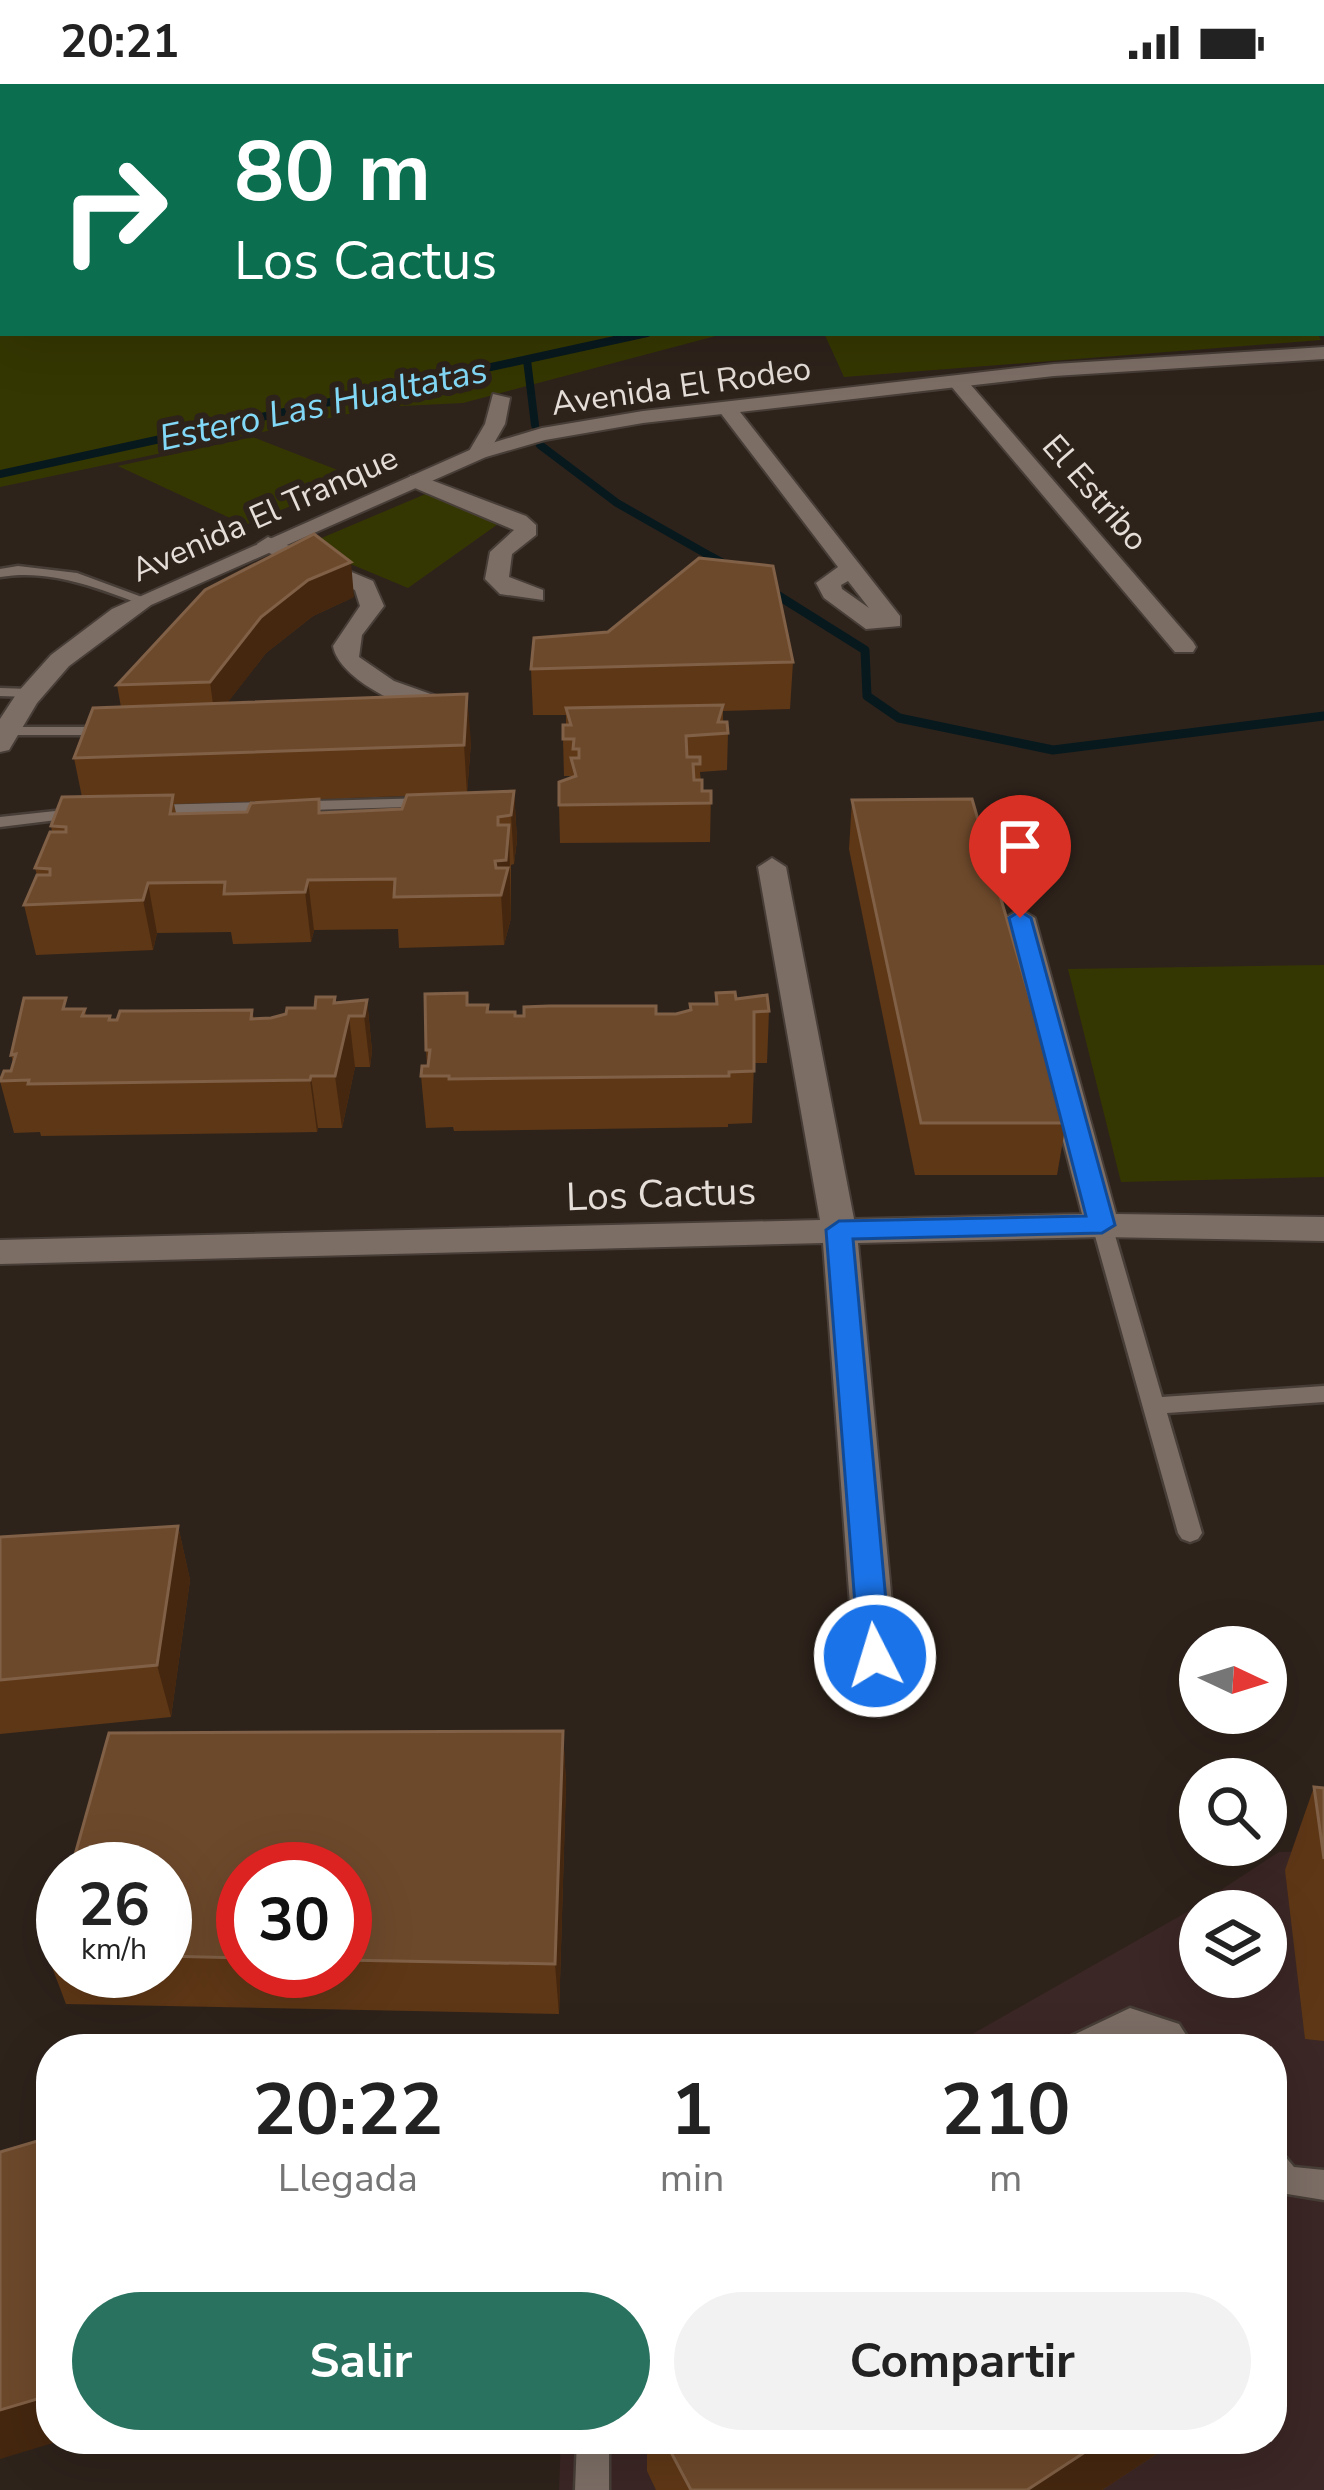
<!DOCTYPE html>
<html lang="es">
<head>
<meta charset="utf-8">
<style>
  :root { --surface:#fff; --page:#f2f2f2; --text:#222; --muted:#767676; --accent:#29725f }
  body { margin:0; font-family:"Nunito Sans",sans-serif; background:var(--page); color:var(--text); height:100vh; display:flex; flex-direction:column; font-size:45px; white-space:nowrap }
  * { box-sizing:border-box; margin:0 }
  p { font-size:39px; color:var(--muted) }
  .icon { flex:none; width:66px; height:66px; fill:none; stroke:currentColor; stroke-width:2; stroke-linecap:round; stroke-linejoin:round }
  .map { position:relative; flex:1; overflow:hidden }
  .panel { position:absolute; left:36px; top:1950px; width:1251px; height:420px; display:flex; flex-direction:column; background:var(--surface); border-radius:48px; box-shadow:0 12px 48px #0002 }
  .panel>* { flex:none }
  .hud { position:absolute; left:0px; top:0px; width:1326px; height:252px; box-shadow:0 12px 48px #0002; background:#0b6e4f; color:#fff; overflow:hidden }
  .needle { width:78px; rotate:94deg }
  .controls { position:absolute; left:1179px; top:1542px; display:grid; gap:24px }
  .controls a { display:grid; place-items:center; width:108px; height:108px; border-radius:50%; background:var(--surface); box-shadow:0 12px 48px #0002; font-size:60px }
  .speed { position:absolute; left:36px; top:1758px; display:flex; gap:24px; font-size:60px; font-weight:700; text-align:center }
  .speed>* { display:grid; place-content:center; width:156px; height:156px; border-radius:50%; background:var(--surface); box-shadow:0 12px 48px #0002; line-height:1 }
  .speed small { font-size:30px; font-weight:400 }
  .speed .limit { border:18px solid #d22; background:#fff; color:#111 }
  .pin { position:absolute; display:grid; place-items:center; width:102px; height:102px; color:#fff; margin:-123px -51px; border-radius:50% 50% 50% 0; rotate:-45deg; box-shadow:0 0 12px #0007 }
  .pin .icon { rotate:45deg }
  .me { position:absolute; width:132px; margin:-66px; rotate:355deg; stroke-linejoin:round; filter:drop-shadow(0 0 9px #0008) }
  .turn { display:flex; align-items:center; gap:42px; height:252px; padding:0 36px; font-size:54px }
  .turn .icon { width:156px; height:156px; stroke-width:2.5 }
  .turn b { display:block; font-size:84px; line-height:102px }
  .eta { display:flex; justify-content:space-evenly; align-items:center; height:204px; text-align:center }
  .eta b { font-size:72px; font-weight:700; line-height:84px }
  .primary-button { display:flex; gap:24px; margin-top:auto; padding:24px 36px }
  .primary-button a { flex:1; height:138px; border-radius:72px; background:var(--accent); color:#fff; font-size:48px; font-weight:700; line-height:138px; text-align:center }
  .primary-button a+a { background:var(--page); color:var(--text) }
  .status { display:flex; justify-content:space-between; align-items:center; height:84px; padding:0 60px; background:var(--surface); direction:ltr }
  .status svg { height:33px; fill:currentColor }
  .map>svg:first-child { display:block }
</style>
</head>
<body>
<div class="status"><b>20:21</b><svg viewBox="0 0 49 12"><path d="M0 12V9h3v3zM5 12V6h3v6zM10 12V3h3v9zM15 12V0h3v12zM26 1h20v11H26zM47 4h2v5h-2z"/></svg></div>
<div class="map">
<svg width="1324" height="2406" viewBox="0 0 1324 2406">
  <rect width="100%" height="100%" fill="#2e231b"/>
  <!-- commercial -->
  <path fill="#3b2725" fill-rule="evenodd" d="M1324,1767V2406H559L561,2355H1272V1965H946L1187,1828L1279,1768ZM1200,1827H1266V1893H1200Z"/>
  <!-- green -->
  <g fill="#353702">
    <polygon points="0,0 25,0 3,3 3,249 727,249 463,319 381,323 0,403"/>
    <polygon points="824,249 1317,249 1321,256 844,293"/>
    <polygon points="253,353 358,394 245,441 118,382"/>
    <polygon points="428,409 498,440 408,504 305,461"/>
    <polygon points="1324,881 1324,1093 1121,1098 1068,885"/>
  </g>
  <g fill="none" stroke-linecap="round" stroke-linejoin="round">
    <!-- stream-far1 -->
    <g stroke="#08191e" stroke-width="8">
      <polyline points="527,276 535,341"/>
      <polyline points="540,361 617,419 717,476"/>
      <polyline points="0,390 647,249"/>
    </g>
    <!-- stream -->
    <g stroke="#08191e" stroke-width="9">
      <polyline points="711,473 733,485"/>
      <polyline points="763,502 865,566 867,612 899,634 1053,666 1324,632"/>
    </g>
    <defs>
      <g id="lane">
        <path d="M18,482L77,489L150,516L138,519C92,502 49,485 0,493V485Z"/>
        <polygon points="0,604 30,605 37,609 30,613 0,612"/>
        <polygon points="113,643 118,645 118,651 0,651 0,645 5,643"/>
        <polygon points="431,714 439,719 437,722 150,731 142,726 150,721"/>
        <polygon points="83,724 89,726 89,732 0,743 0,733"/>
        <polygon points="1102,1134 1112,1141 1162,1313 1324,1302 1324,1318 1167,1329 1202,1449 1198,1455 1190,1458 1182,1455 1178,1449 1092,1141"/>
        <polygon points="1130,1924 1179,1940 1195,1965 1164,1965 1160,1959 1132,1951 1104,1965 1061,1965 1065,1955"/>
        <polygon points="1272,2065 1283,2070 1294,2083 1324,2086 1324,2116 1275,2108 1272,2103"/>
        <polygon points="577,2355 609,2355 609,2406 575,2406"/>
      </g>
      <g id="street">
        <polygon points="55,0 75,0 73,3"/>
        <polygon points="950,293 964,293 1193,558 1196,563 1193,568 1175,568 950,301"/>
        <polygon points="493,310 510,314 505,340 486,373 472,373 468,369 485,340"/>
        <path d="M719,319H733L900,532V542L866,545L824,514L816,499L838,483L719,327ZM848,497L869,524L842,505L841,501Z"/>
        <polygon points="418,391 526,432 536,441 536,451 512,470 509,493 543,506 543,516 500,510 485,495 490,468 514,446 410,402 410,392"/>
        <path d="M268,453L373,497L384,522L362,551L359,573L394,597L456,619L460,624L456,629C423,637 339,598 333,562L360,522L355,506L260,465L257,460Z"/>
        <polygon points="772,774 786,783 854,1135 1082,1130 1005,834 1020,825 1035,834 1116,1130 1324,1133 1324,1157 1102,1153 858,1159 901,1615 894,1628 879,1633 864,1628 857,1615 823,1159 0,1180 0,1156 820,1136 758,783"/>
      </g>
      <polygon id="secondary" points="1324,263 1324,275 1054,292 643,339 545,356 486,373 151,521 69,582 37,619 9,666 0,668 0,635 17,609 51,571 112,525 472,365 542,344 643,327 1054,280"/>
    </defs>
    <!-- lane casing -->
    <use href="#lane" stroke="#483e38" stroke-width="5"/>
    <!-- street casing -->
    <use href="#street" stroke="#483e38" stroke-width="4"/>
    <!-- secondary casing -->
    <use href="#secondary" stroke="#483e38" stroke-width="4"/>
    <!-- lane -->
    <use href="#lane" fill="#7c6e65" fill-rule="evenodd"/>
    <!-- street -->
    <use href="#street" fill="#7c6e65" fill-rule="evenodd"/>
    <!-- secondary -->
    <use href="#secondary" fill="#7c6e65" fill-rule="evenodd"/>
  </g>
  <!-- wall -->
  <g fill="#5e3716" fill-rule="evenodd">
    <path d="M354,513L313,532L266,569L227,619L471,658L467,709L514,707L517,756L514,780L511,781V834L504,861L399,864L398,845L314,846L311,858L233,860L231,848L157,849L153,866L36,871L24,821L37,791L35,784L52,748L51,742L82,713L74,674L121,623L117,601ZM406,712L402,725L320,729H176L174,720Z"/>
    <polygon points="793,578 790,625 723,627 723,638 728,649 727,686 700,688 702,707 711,707 710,758 560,759 559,721 572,692 564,692 563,655 566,641 566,631 533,631 531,585"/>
    <polygon points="852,716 1066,1039 1057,1091 915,1091 849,765"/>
    <polygon points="467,909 468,921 488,921 489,928 515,932 676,930 716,920 716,909 769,927 767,979 754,979 752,1039 728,1040 728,1043 454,1047 453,1043 426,1044 421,992 427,982 426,966"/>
    <polygon points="335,913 336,919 367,916 372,967 370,983 355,983 342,1044 318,1044 317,1048 41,1052 40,1048 14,1049 0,997 11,987 13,978 11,971 69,925 85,925 86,932 111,936 252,926 254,935 271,934 315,924"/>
    <polygon points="178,1442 190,1496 171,1633 0,1650 0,1453"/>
    <path d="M563,1647L566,1699L559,1930L66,1920L47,1870L63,1813V1887H165V1785ZM243,1785H345V1887H243Z"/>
    <polygon points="1314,1703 1324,1704 1324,1957 1305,1955 1285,1786"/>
    <polygon points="647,2355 1179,2355 1102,2406 656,2406 647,2387"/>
  </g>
  <!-- shaded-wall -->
  <g fill="#45270f">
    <polygon points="351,478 354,513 313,532 266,569 215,635 210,598 261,533 308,496"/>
    <polygon points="467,610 471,658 467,710 464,661"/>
    <polygon points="514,707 517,756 514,780 511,731"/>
    <polygon points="509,741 511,834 504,861 501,811 495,777 500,777"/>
    <polygon points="308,796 314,846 311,858 305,808"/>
    <polygon points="148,799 157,849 153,866 143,816"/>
    <polygon points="367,916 372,967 370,983 364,932"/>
    <polygon points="349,932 355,983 342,1044 335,992"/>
    <polygon points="311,992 318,1044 317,1048 310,996"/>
    <polygon points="178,1442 190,1496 171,1633 157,1581"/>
    <polygon points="563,1647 566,1699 559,1930 555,1880"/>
    <polygon points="51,2311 51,2355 66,2355 0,2375 0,2326"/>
    <polygon points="1105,2355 1179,2355 1102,2406 1027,2406"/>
  </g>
  <!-- building -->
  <g fill="#6d492b" stroke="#806046" stroke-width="3">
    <polygon points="314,450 351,478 308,496 261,533 210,598 117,601 205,506"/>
    <polygon points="699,474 773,482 793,578 531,585 534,554 608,548"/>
    <polygon points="467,610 464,661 74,674 93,624"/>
    <polygon points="723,621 718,638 727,638 728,649 686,652 687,673 700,673 700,680 693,680 694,696 702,696 702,707 711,707 711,719 559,721 559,698 576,692 571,674 579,674 579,665 573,665 574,655 563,655 563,641 571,641 566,624"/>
    <polygon points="514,707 511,731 498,733 498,741 509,741 506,776 495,777 496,784 508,784 501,811 394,813 395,795 308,796 305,808 224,810 225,798 148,799 143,816 24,821 37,791 50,791 50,785 35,784 50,748 66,748 66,743 51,742 62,713 173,711 170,730 247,728 251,719 319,715 319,729 402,725 407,711"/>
    <polygon points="972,715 1066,1039 921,1039 852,716"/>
    <polygon points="735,908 736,915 767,911 769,927 754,928 754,987 729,988 729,992 449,995 449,992 421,992 422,982 428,982 430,966 426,966 425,910 467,909 467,921 488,921 487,928 515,928 515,932 524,932 524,923 549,922 656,922 656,930 676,930 691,926 690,920 717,920 716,909"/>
    <polygon points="316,913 335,913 334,919 367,916 364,932 349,932 335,992 311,992 310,996 28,1000 29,996 0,997 4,987 11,987 16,970 11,971 24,914 66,914 63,925 85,925 82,932 110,932 109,936 117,936 120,927 145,927 252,926 251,935 271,934 286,930 287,924 315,924"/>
    <polygon points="178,1442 157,1581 0,1596 0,1453"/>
    <polygon points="563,1647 555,1880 345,1876 345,1785 243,1785 243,1874 165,1872 165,1785 71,1785 109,1649"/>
    <polygon points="1314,1703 1324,1704 1324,1775"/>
    <polygon points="63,1813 63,1870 47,1870"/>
    <polygon points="51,2053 51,2311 0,2326 0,2068"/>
    <polygon points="664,2355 1105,2355 1027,2406 691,2406"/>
  </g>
  <!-- route -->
  <polygon fill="#1a73e8" stroke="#114b97" stroke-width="3" points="1020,827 1031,834 1115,1141 1102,1149 853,1155 891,1572 887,1581 875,1585 864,1581 859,1572 826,1146 839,1137 1086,1132 1009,834"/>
  <g text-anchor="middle" stroke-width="12" stroke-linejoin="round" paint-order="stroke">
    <!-- far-street labels -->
    <g font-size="33" fill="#e5ded8" stroke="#2e231b">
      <text transform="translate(681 301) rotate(-8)" y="12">Avenida El Rodeo</text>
      <text transform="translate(1096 408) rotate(49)" y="12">El Estribo</text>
      <text transform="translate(264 429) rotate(-24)" y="12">Avenida El Tranque</text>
    </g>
    <!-- far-water labels -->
    <g font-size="36" font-style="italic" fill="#82d9f7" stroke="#2e231b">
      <text transform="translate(323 319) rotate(-12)" y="13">Estero Las Hualtatas</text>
    </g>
    <!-- street labels -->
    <g font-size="39" fill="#e5ded8" stroke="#2e231b">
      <text transform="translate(661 1109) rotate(-2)" y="14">Los Cactus</text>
    </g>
  </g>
</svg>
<div class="controls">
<a><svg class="needle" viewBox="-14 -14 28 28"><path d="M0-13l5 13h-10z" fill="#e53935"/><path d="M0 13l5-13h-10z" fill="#767676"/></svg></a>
<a><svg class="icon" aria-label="search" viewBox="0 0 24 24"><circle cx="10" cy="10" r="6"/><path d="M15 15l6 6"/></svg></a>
<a><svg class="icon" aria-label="layers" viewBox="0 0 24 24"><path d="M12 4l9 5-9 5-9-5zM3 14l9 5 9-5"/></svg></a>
</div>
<div class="speed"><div>26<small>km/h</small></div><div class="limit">30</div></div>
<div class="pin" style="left:1020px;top:834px;background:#d93025"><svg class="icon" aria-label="arrive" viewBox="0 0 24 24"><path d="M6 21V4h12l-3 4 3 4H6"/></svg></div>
<svg class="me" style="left:875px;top:1572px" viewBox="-20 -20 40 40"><circle r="17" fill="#1a73e8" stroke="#fff" stroke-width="3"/><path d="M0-11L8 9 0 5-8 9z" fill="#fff"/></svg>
<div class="hud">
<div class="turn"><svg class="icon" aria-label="right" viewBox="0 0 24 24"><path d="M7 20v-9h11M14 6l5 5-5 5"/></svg><div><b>80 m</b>Los Cactus</div></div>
</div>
<section class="panel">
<div class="eta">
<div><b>20:22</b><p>Llegada</p></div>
<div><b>1</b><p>min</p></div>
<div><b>210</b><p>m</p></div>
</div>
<div class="primary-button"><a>Salir</a><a>Compartir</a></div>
</section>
</div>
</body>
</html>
